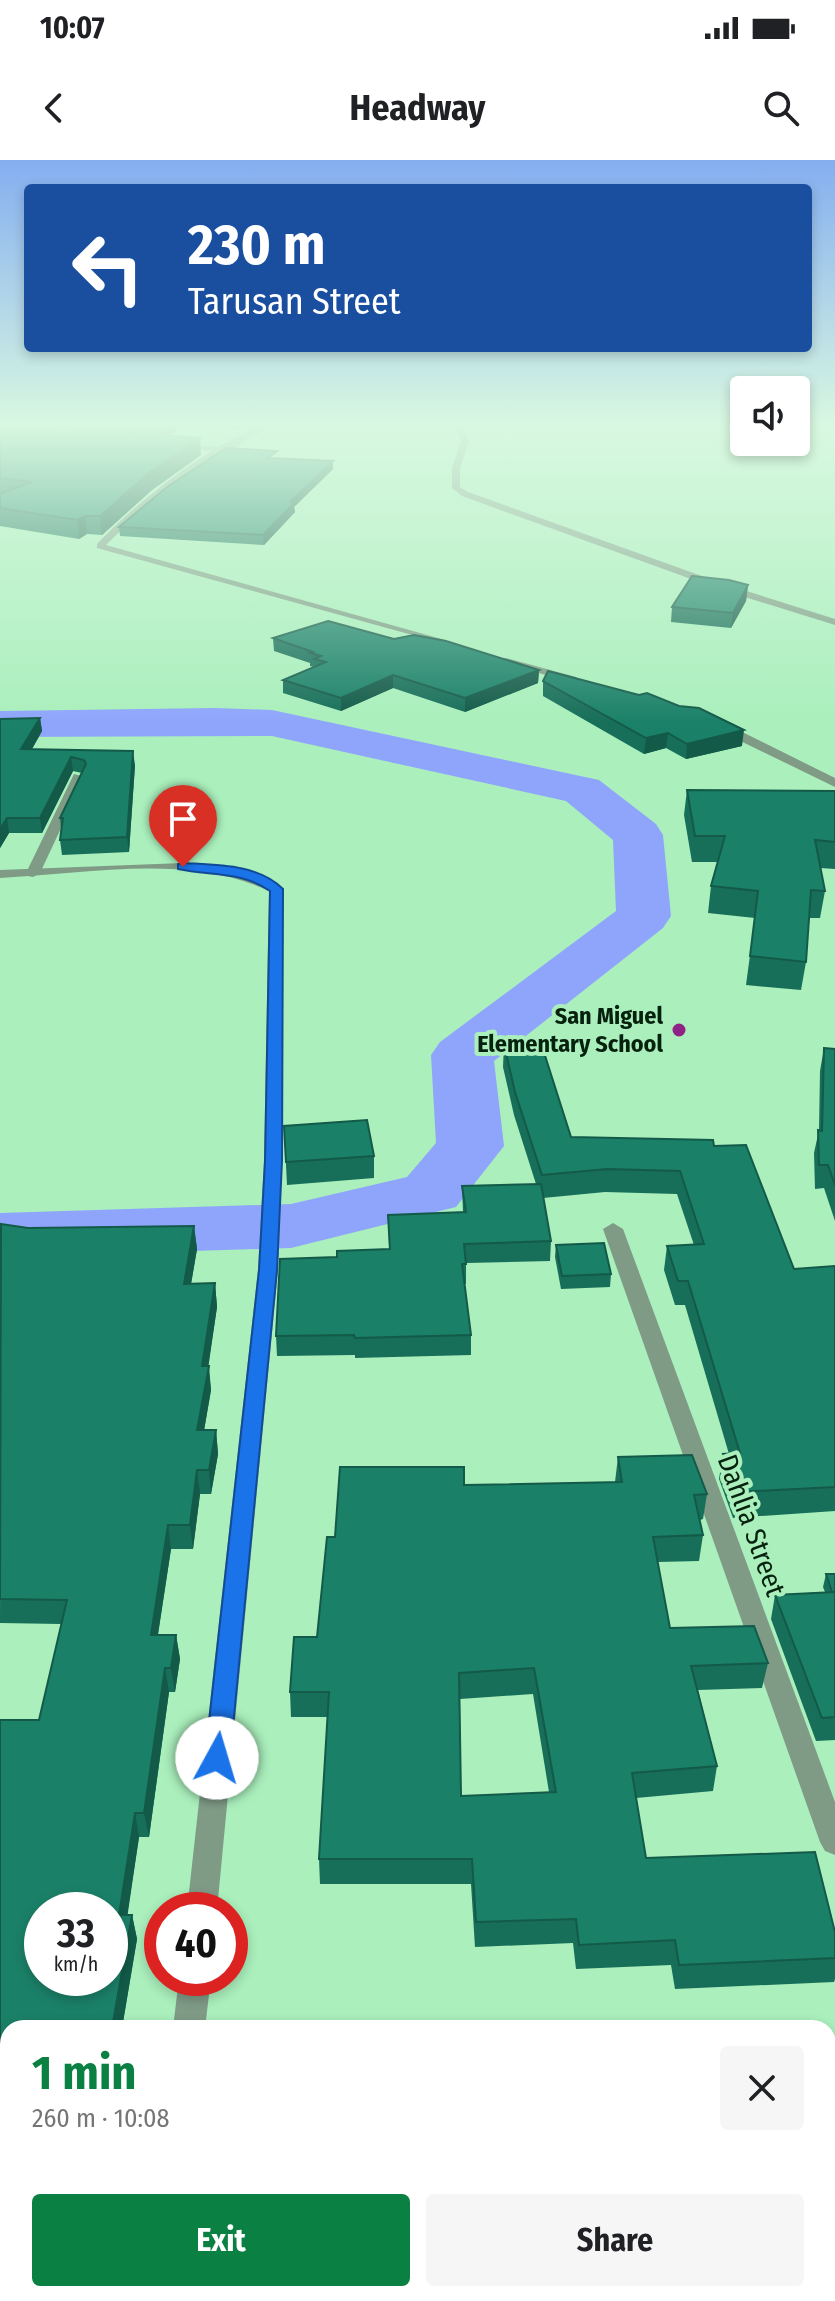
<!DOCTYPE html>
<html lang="en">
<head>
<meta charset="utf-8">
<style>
  :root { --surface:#fff; --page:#f6f6f6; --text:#202124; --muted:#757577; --accent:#0b8043 }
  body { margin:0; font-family:"Fira Sans Condensed",sans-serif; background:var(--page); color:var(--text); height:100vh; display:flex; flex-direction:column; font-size:30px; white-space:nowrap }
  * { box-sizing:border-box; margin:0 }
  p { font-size:26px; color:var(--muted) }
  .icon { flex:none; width:44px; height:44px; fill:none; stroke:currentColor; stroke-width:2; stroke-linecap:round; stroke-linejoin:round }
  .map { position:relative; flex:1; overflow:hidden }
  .side { position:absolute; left:0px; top:1860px; width:836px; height:282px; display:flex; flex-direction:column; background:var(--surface); border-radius:24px 24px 0 0; box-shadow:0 4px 12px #0003 }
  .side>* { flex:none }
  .banner { position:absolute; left:24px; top:24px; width:788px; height:168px; border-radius:8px; box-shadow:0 4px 12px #0003; background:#1a4fa0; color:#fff; overflow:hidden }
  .fabs { position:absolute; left:730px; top:216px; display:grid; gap:16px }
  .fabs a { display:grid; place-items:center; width:80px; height:80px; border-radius:8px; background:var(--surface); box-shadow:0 4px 12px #0003; font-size:40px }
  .speed { position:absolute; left:24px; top:1732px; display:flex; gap:16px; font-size:40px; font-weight:700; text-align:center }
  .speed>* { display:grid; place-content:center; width:104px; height:104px; border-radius:50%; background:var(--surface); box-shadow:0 4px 12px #0003; line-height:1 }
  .speed small { font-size:20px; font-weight:400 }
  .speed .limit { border:12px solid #d22; background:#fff; color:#111 }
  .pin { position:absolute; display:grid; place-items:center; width:68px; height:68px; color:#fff; margin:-82px -34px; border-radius:50% 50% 50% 0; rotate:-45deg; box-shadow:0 0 8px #0007 }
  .pin .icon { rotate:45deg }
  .me { position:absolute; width:88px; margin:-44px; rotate:6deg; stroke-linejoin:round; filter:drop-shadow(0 0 6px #0008) }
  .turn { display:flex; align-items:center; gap:28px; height:168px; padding:0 32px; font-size:36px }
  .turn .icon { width:104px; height:104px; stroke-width:2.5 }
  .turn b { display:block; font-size:56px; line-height:68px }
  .round { display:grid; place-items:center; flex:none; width:84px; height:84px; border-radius:8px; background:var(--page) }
  .headline { display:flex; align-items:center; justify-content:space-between; height:136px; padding:0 32px }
  h1 { font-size:48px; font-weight:700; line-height:60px; color:var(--accent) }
  .primary-button { display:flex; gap:16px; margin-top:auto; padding:16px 32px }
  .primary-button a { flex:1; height:92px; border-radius:8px; background:var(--accent); color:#fff; font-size:32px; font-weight:700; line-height:92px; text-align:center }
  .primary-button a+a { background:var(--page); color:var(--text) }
  .status { display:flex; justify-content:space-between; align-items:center; height:56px; padding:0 40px; background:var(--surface); direction:ltr }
  .status svg { height:22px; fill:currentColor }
  header { display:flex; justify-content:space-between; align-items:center; height:104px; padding:0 32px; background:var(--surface); font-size:36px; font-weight:700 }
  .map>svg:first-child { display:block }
</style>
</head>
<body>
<div class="status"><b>10:07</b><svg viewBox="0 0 49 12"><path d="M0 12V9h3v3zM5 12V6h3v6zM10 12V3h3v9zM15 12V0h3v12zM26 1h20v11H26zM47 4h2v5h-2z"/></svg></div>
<header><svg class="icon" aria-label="back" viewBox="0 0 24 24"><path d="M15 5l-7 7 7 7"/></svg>Headway<svg class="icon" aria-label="search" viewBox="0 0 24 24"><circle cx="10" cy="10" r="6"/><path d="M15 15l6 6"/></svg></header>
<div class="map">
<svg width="835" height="2141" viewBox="0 0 835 2141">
  <rect width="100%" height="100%" fill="#aaefbc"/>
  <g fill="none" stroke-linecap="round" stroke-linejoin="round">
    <!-- river -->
    <polygon fill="#8fa5fc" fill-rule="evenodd" points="215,548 272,550 599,620 656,664 663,675 671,756 663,768 494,901 504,986 456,1047 291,1088 0,1097 0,1053 291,1044 407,1017 436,983 431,895 440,882 616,751 613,680 566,641 272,576 0,577 0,551"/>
    <!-- service -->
    <g fill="#7f9b86" fill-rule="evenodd">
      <polygon points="142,263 195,263 262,269 258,271"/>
      <polygon points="173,284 225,287 229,289 225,291 170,288"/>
    </g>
    <!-- minor -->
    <g fill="#7f9b86" fill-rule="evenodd">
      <polygon points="453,263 461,263 469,281 460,308 460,327 468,332 724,424 835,459 835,465 716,428 462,336 452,328 452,308 461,281"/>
      <polygon points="74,614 85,617 40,713 33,717 28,716 26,713"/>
      <polygon points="613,1063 623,1069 835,1642 835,1695 825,1691 820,1682 603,1069"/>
    </g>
    <!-- tertiary -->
    <g fill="#7f9b86" fill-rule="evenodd">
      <path d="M264,263H275C215,300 156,334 106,385L445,480V484L97,388V384C143,336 203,291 264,263Z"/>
      <polygon points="506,498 576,517 578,519 572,522 502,503 502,499"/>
      <polygon points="716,563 724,563 835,618 835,627 716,569"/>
      <path d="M183,703C215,706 259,706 283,729L282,1001L278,1110L217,1750H187L258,1110L264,1001L269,731C188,693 86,714 0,718V710Z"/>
      <polygon points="179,1818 211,1818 205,1868 173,1868"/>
      <polygon points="144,2134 180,2134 179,2141 143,2141"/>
    </g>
  </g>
  <!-- wall -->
  <g fill="#176e59" fill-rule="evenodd">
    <polygon points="0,263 79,265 73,268 177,270 169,276 201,295 152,330 102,375 87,374 79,379 0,366"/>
    <polygon points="277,298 333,301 333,309 294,347 295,352 264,385 120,376 119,367"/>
    <polygon points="748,425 746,441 731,468 671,462 672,447"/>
    <polygon points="273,478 394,479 539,510 538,523 465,552 393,528 341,551 283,533 283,520 314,507 310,506 310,503 274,491"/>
    <polygon points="543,521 742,586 686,599 666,588 644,594 543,536"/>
    <polygon points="40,558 42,571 32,589 135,605 129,692 62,695 60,680 61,668 60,658 82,613 73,611 42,673 9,673 0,688 0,559"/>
    <polygon points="687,630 835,631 835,709 820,708 825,731 820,758 809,758 806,802 801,830 746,825 755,758 708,753 711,726 718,702 692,702 684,655"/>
    <polygon points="504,884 571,977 714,986 794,1109 835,1106 835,1351 733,1358 719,1319 723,1294 729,1294 685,1145 675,1145 664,1110 667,1086 694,1085 677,1034 605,1032 543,1038 551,1081 550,1101 466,1103 466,1124 464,1124 471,1175 471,1195 355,1198 355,1195 277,1196 276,1176 337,1097 389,1089 388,1055 463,1052 462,1026 536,1024 514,955 503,907"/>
    <polygon points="824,888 835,889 835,1061 824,1028 815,1029 814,993 819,970 820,911"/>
    <polygon points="284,966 374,996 374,1018 287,1025"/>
    <path d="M1,1064L28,1068L194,1066L197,1089L191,1124L215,1123L217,1147L208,1206L211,1230L204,1270H216L218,1294L211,1334H200L193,1389H171L158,1475H176L180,1499L175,1532H169L149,1677H139L127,1755H132L137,1779L122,1868H8V2134H100L99,2141H0V1560H39L61,1464L0,1463ZM42,1750H110V1818H42Z"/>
    <polygon points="556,1085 611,1114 610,1127 561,1129 555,1097"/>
    <path d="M618,1297L707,1334L703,1359L700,1360L703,1375L699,1401L657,1402L670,1468L768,1503L762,1528L698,1530L717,1606L713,1631L636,1638L646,1698L835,1772V1819L834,1822L675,1829L671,1805L576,1809L573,1783L475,1787L471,1724H320L319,1699L328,1557H291L290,1532L317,1477L335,1377L464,1325L615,1322ZM533,1534L549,1632L461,1636L460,1539Z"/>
    <polygon points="826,1414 835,1414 835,1580 816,1581 771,1459 775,1435 825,1432 823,1427"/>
  </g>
  <!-- shaded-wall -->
  <g fill="#135a49">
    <polygon points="55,263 79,263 79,265 57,277"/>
    <polygon points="177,264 177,270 161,281 160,275"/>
    <polygon points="200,278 201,295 152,330 102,375 100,356 150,312"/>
    <polygon points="333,301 333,309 294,347 295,352 264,385 263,375 290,342"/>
    <polygon points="85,356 87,374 79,379 77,360"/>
    <polygon points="748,425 746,441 731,468 733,453"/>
    <polygon points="539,510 538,523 465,552 465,538"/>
    <polygon points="393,515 393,528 341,551 341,538"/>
    <polygon points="40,558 42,571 24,603 21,589"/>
    <polygon points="744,570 742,586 686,599 687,584"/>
    <polygon points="668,573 666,588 644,594 646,578"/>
    <polygon points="133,591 135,605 129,692 127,677"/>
    <polygon points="71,597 73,611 42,673 40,658"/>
    <polygon points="7,658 9,673 0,688 0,669"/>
    <polygon points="194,1066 197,1089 187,1147 184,1124"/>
    <polygon points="215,1123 217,1147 207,1216 209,1206 211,1230 200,1294 197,1270 202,1206"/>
    <polygon points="216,1270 218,1294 211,1334 209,1310"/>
    <polygon points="197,1310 200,1334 193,1389 190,1365"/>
    <polygon points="168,1365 171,1389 154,1499 151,1475"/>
    <polygon points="176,1475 180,1499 175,1532 171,1508"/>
    <polygon points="165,1508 169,1532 149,1677 144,1653"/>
    <polygon points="135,1653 139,1677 124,1779 119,1755"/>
    <polygon points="132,1755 137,1779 122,1868 112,1868"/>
    <polygon points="91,2134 100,2134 99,2141 90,2141"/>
  </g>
  <!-- building -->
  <g fill="#1b8068" stroke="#135a49" stroke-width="2" fill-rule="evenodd">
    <polygon points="0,263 55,263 56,267 200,278 150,312 100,356 85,356 77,360 0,348 0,334 32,322 0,318"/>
    <polygon points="93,263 165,263 177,264 160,275 83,269"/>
    <polygon points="226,288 277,291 268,298 333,301 290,342 294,343 263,375 119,367 167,327"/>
    <polygon points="692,416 729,420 748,425 733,453 672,447"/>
    <polygon points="328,461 394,479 414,475 446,481 539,510 465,538 393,515 341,538 283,520 326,502 314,499 321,496 310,493 313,492 273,478"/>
    <polygon points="548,511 639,535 647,533 679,546 699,548 744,570 687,584 668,573 646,578 543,521"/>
    <polygon points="40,558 21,589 133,591 127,677 60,680 63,658 60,658 86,604 84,600 71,597 40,658 7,658 0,669 0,559"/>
    <polygon points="687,630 835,631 835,682 815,680 825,731 811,730 806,802 750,796 758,731 711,726 725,676 695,676"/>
    <polygon points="541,883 571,977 713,980 714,986 746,985 794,1109 835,1106 835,1327 737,1332 723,1294 740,1293 688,1121 678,1121 667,1086 704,1084 680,1011 607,1009 542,1015 515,932 504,884"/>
    <polygon points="824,888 835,889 835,1025 828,1005 819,1005 818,970 822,971"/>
    <polygon points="367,960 374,996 286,1002 284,966"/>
    <polygon points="541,1024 551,1081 464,1084 466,1104 462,1104 471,1175 355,1178 354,1175 276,1176 280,1099 337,1097 337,1091 390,1089 388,1055 466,1052 462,1026"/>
    <path d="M1,1064L28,1068L194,1066L184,1124L215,1123L202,1206H209L197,1270H216L209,1310H197L190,1365H168L151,1475H176L171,1508H165L144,1653H135L119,1755H132L112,1868H8V2134H91L90,2141H0V1560H39L67,1440L0,1439ZM42,1750H110V1818H42Z"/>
    <polygon points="604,1083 611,1114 562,1116 556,1085"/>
    <path d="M692,1295L707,1334L694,1335L703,1375L653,1377L670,1468L754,1466L768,1503L691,1506L717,1606L632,1613L646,1698L815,1692L835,1772V1798L679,1805L675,1780L579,1785L576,1759L476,1762L472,1699H319L329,1532H290L294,1477H317L327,1377H335L340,1307H464V1325L622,1322L618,1297ZM534,1508L556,1632L461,1636L459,1513Z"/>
    <polygon points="826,1414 835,1414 835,1433 832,1432"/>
    <polygon points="835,1432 835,1557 822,1558 775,1435"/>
    <polygon points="828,1910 833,1910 835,1919 835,2141 210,2141 211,2134 828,2134"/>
  </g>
  <!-- sky -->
  <linearGradient id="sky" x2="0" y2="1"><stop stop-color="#84aef0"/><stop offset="0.47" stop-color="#d9f8e1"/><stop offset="1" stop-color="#d9f8e1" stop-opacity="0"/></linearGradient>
  <rect width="835" height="563" fill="url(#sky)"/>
  <!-- route -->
  <path fill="#1a73e8" stroke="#114b97" stroke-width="2" d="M183,703C217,705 258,704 283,729L282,1001L277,1110L230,1598L226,1605L217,1609L208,1605L205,1598L259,1110L265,1001L270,731C241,711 211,716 178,709V704Z"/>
  <!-- markers -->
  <circle fill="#8f2285" stroke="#aaefbc" stroke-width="3" cx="679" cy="870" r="8"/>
  <g text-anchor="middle" stroke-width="8" stroke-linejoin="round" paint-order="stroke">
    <!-- poi labels -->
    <g font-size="24" font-weight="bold" fill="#06220f" stroke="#aaefbc" text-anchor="end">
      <text x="663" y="864">San Miguel<tspan x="663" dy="28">Elementary School</tspan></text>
    </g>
    <!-- near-street labels -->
    <g font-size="28" fill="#06220f" stroke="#aaefbc">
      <text transform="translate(752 1365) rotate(70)" y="10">Dahlia Street</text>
    </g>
  </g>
</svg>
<div class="fabs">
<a><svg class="icon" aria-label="sound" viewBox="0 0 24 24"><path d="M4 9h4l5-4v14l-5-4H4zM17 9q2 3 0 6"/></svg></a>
</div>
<div class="speed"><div>33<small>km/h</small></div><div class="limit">40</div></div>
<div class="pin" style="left:183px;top:707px;background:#d93025"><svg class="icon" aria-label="arrive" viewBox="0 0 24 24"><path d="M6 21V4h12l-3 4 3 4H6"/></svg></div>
<svg class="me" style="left:217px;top:1598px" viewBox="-20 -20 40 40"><circle r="19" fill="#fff"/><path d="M0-13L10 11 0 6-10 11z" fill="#1a73e8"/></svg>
<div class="banner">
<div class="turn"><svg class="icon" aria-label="left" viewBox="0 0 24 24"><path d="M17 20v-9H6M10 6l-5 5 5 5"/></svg><div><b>230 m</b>Tarusan Street</div></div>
</div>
<section class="side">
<div class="headline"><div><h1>1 min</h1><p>260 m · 10:08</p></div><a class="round"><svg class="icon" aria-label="close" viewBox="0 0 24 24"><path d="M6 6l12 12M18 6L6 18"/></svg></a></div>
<div class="primary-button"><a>Exit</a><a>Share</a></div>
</section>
</div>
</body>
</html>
